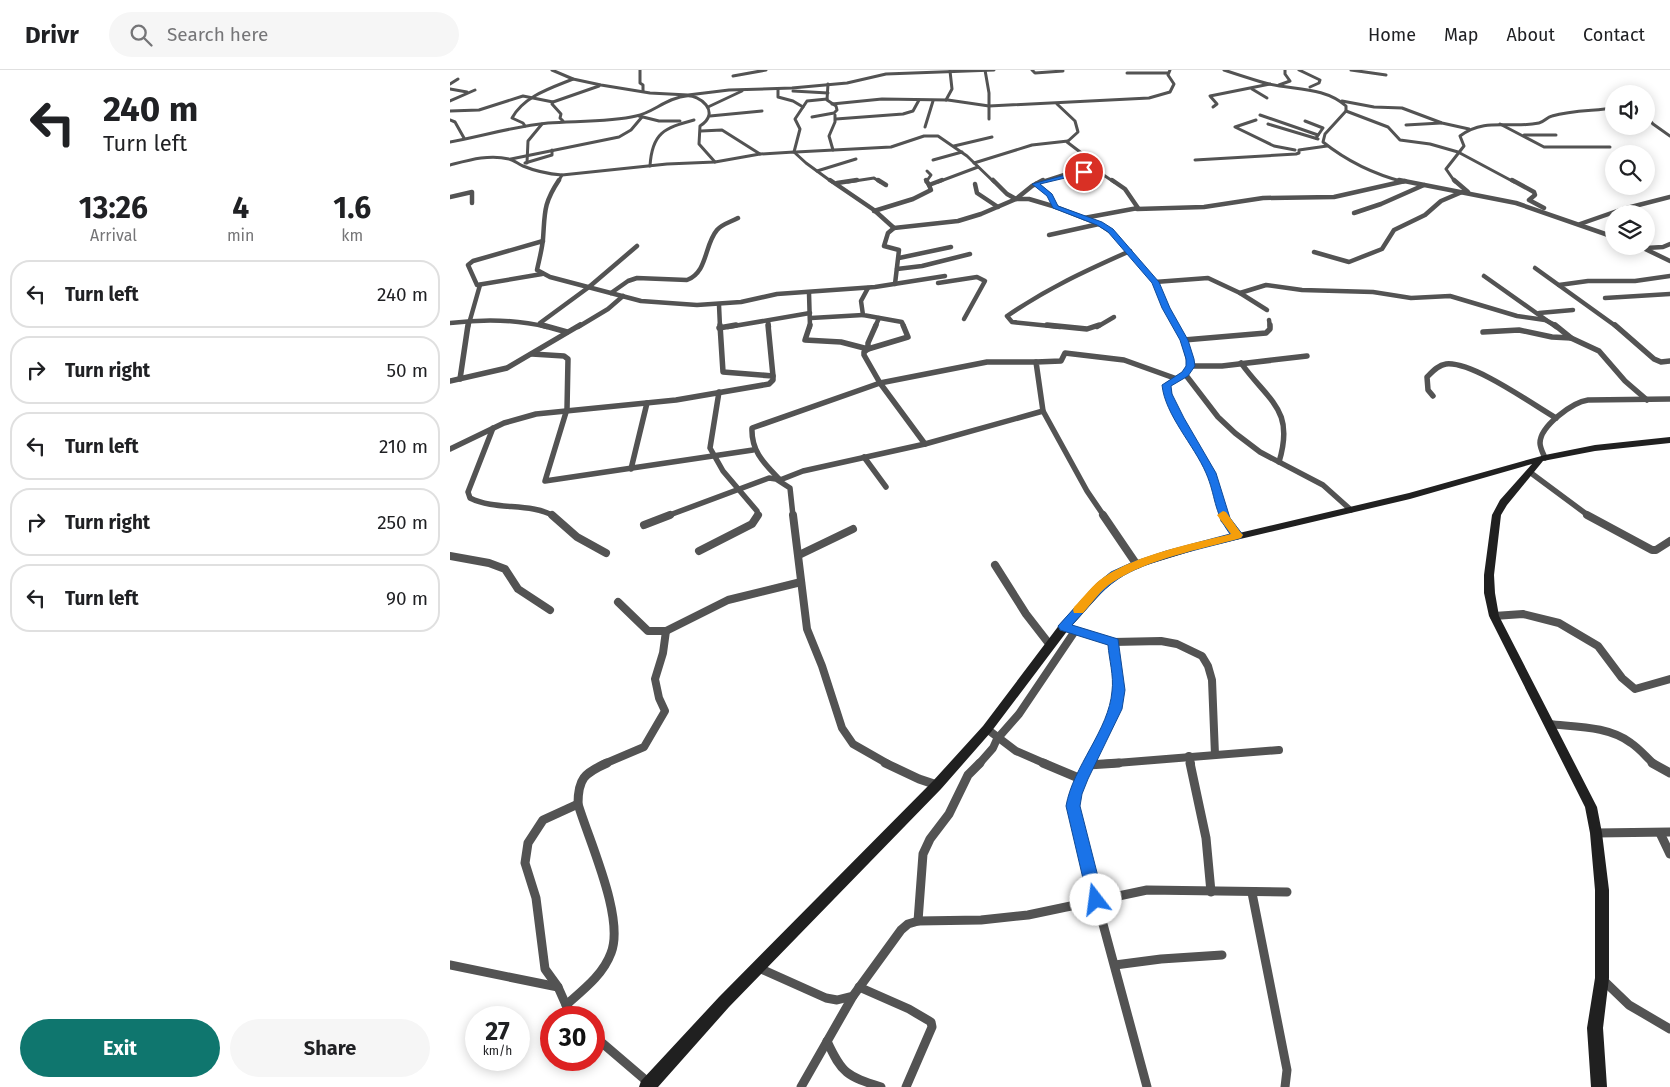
<!DOCTYPE html>
<html lang="en">
<head>
<meta charset="utf-8">
<style>
  :root { --surface:#fff; --page:#f6f6f6; --text:#202124; --muted:#757577; --line:#e0e0e0; --accent:#0f766e }
  body { margin:0; font-family:"Fira Sans",sans-serif; background:var(--page); color:var(--text); height:100vh; display:flex; flex-direction:column; font-size:19px; white-space:nowrap }
  * { box-sizing:border-box; margin:0 }
  p { font-size:16px; color:var(--muted) }
  .icon { flex:none; width:28px; height:28px; fill:none; stroke:currentColor; stroke-width:2; stroke-linecap:round; stroke-linejoin:round }
  .map { position:relative; flex:1; overflow:hidden }
  .drawer { display:flex; flex-direction:column; background:var(--surface); width:450px }
  .drawer>* { flex:none }
  .banner { background:#fff; color:var(--text); overflow:hidden }
  .tools { position:absolute; left:1155px; top:15px; display:grid; gap:10px }
  .tools a { display:grid; place-items:center; width:50px; height:50px; border-radius:50%; background:var(--surface); box-shadow:0 2px 12px #0003; font-size:25px }
  .speed { position:absolute; left:15px; top:936px; display:flex; gap:10px; font-size:25px; font-weight:700; text-align:center }
  .speed>* { display:grid; place-content:center; width:65px; height:65px; border-radius:50%; background:var(--surface); box-shadow:0 2px 12px #0003; line-height:1 }
  .speed small { font-size:12px; font-weight:400 }
  .speed .limit { border:8px solid #d22; background:#fff; color:#111 }
  .pin { position:absolute; display:grid; place-items:center; width:42px; height:42px; color:#fff; margin:-21px; border:2px solid #fff; border-radius:50%; box-shadow:0 1px 5px #0007 }
  .me { position:absolute; width:55px; margin:-28px; rotate:345deg; stroke-linejoin:round; filter:drop-shadow(0 0 4px #0008) }
  .turn { display:flex; align-items:center; gap:18px; height:105px; padding:0 20px; font-size:22px }
  .turn .icon { width:65px; height:65px; stroke-width:2.5 }
  .turn b { display:block; font-size:35px; line-height:42px }
  .eta { display:flex; justify-content:space-evenly; align-items:center; height:85px; text-align:center }
  .eta b { font-size:30px; font-weight:700; line-height:35px }
  .primary-button { display:flex; gap:10px; margin-top:auto; padding:10px 20px }
  .primary-button a { flex:1; height:58px; border-radius:30px; background:var(--accent); color:#fff; font-size:20px; font-weight:700; line-height:58px; text-align:center }
  .primary-button a+a { background:var(--page); color:var(--text) }
  ul { padding:0; list-style:none }
  li { display:flex; align-items:center; gap:15px; height:68px; margin:0 10px 8px; padding:0 10px; border:2px solid var(--line); border-radius:20px }
  li div { flex:1 }
  li b { display:block; font-size:19px }
  li em { font-style:normal }
  header { display:flex; align-items:center; gap:30px; box-sizing:border-box; height:70px; padding:0 25px; background:var(--surface); border-bottom:1px solid var(--line) }
  header strong { font-size:24px }
  nav { display:flex; gap:28px; margin-inline-start:auto; font-size:18px }
  .search { width:350px; height:45px; background:var(--page); display:flex; align-items:center; gap:12px; box-sizing:border-box; padding:0 18px; border-radius:28px; color:var(--muted); font-size:19px }
  main { display:flex; flex:1; min-height:0 }
  .map>svg:first-child { display:block }
</style>
</head>
<body>
<header>
<strong>Drivr</strong>
<div class="search"><svg class="icon" aria-label="search" viewBox="0 0 24 24"><circle cx="10" cy="10" r="6"/><path d="M15 15l6 6"/></svg>Search here</div>
<nav><a>Home</a><a>Map</a><a>About</a><a>Contact</a></nav>
</header>
<main>
<section class="drawer">
<div class="banner">
<div class="turn"><svg class="icon" aria-label="left" viewBox="0 0 24 24"><path d="M17 20v-9H6M10 6l-5 5 5 5"/></svg><div><b>240 m</b>Turn left</div></div>
</div>
<div class="eta">
<div><b>13:26</b><p>Arrival</p></div>
<div><b>4</b><p>min</p></div>
<div><b>1.6</b><p>km</p></div>
</div>
<ul>
<li><svg class="icon" aria-label="left" viewBox="0 0 24 24"><path d="M17 20v-9H6M10 6l-5 5 5 5"/></svg><div><b>Turn left</b></div><em>240 m</em></li>
<li><svg class="icon" aria-label="right" viewBox="0 0 24 24"><path d="M7 20v-9h11M14 6l5 5-5 5"/></svg><div><b>Turn right</b></div><em>50 m</em></li>
<li><svg class="icon" aria-label="left" viewBox="0 0 24 24"><path d="M17 20v-9H6M10 6l-5 5 5 5"/></svg><div><b>Turn left</b></div><em>210 m</em></li>
<li><svg class="icon" aria-label="right" viewBox="0 0 24 24"><path d="M7 20v-9h11M14 6l5 5-5 5"/></svg><div><b>Turn right</b></div><em>250 m</em></li>
<li><svg class="icon" aria-label="left" viewBox="0 0 24 24"><path d="M17 20v-9H6M10 6l-5 5 5 5"/></svg><div><b>Turn left</b></div><em>90 m</em></li>
</ul>
<div class="primary-button"><a>Exit</a><a>Share</a></div>
</section>
<div class="map">
<svg width="1220" height="1017" viewBox="0 0 1220 1017">
  <rect width="100%" height="100%" fill="#fff"/>
  <g fill="none" stroke-linecap="round" stroke-linejoin="round">
    <!-- street-far4 -->
    <g stroke="#535353" stroke-width="3">
      <polyline points="102,0 123,9 151,15 200,23 238,25 279,20 342,18 397,13 436,4 544,0"/>
      <polyline points="190,0 190,13 193,15 193,21"/>
      <polyline points="535,0 539,23 539,49"/>
      <polyline points="582,0 585,3 613,1"/>
      <path d="M774,0C789,5 804,10 819,14C845,20 875,17 896,36V41L875,64L873,72C898,92 923,104 954,112"/>
      <polyline points="849,0 870,10 869,13 860,17"/>
      <polyline points="901,0 936,5"/>
      <polyline points="677,3 718,3"/>
      <polyline points="283,6 316,0"/>
      <polyline points="0,14 8,9"/>
      <polyline points="829,15 840,11 835,4 835,0"/>
      <polyline points="0,19 17,22"/>
      <polyline points="328,19 328,27 343,31 353,37"/>
      <polyline points="802,19 817,28"/>
      <polyline points="343,21 378,23"/>
      <polyline points="496,30 502,19 500,1"/>
      <polyline points="0,31 25,20"/>
      <polyline points="892,31 924,37 952,38 992,53 1019,59"/>
      <polyline points="382,34 432,29 498,30 539,36 699,28 720,22 724,14 718,5 720,0"/>
      <polyline points="607,34 625,51 628,62 617,72 638,88 649,102 664,112"/>
      <polyline points="258,37 292,21"/>
      <polyline points="763,37 767,34 760,26 820,14"/>
      <polyline points="0,41 29,40 73,26 103,32"/>
      <polyline points="896,41 938,57 950,70 980,74 1008,82 1064,112"/>
      <polyline points="810,45 868,65"/>
      <polyline points="189,46 209,51 230,51"/>
      <polyline points="260,46 312,41"/>
      <polyline points="1196,46 1203,54 1220,66"/>
      <polyline points="362,47 384,43 387,40 386,36 377,30 378,14"/>
      <polyline points="386,49 453,44 463,41 469,30"/>
      <polyline points="0,50 5,52 14,68"/>
      <polyline points="806,50 785,57 824,76 845,80"/>
      <polyline points="113,51 110,48 111,44 102,34 103,32 149,16"/>
      <polyline points="855,51 873,58 866,68"/>
      <polyline points="818,54 868,69"/>
      <polyline points="1050,54 1094,77 1160,77"/>
      <polyline points="956,55 991,53"/>
      <path d="M75,56L73,53L62,48C74,26 101,18 123,9"/>
      <polyline points="475,57 483,31"/>
      <polyline points="251,61 272,60 310,84"/>
      <polyline points="1074,65 1106,65"/>
      <path d="M0,72C32,66 66,56 98,53C125,51 161,52 186,46C203,43 216,28 236,26C249,24 272,42 250,56L249,74L265,92"/>
      <polyline points="504,76 542,67"/>
      <polyline points="383,80 379,66 385,52 385,45"/>
      <polyline points="344,82 350,59 345,49 357,31 377,29"/>
      <polyline points="346,82 441,77 474,66 488,66 517,86 544,112"/>
      <polyline points="61,89 169,67 181,60 192,47"/>
      <polyline points="483,90 512,82"/>
      <polyline points="745,90 846,84 849,83 849,80 877,76"/>
      <polyline points="621,92 625,103"/>
      <polyline points="75,93 102,85 102,80"/>
      <polyline points="77,93 78,71 92,54"/>
      <polyline points="524,93 582,75 618,71"/>
      <path d="M0,95C19,90 39,84 59,89C64,90 68,94 73,96C85,101 99,104 112,105L217,94L265,92L310,84L344,82L356,93L382,112"/>
      <path d="M200,96C202,63 214,58 244,50"/>
      <polyline points="367,101 406,89"/>
      <polyline points="108,112 112,105"/>
      <polyline points="398,112 424,108 430,112"/>
      <polyline points="476,112 481,105 477,101"/>
      <polyline points="488,112 528,97"/>
      <polyline points="590,112 615,104 647,100"/>
      <polyline points="953,112 955,111"/>
      <path d="M1005,112L996,99L1014,76L1010,66C1035,47 1061,59 1089,53C1094,52 1097,47 1102,46C1122,40 1144,41 1164,38"/>
    </g>
    <!-- street-far3 -->
    <g stroke="#535353" stroke-width="4.5">
      <path d="M109,110C93,134 95,143 93,169C92,180 89,190 87,200L100,207L191,231L247,235L291,232L327,224L425,217L495,206"/>
      <polyline points="380,110 424,140 444,158 508,151 531,144 566,129 579,129 606,137 649,154 664,164 705,212 726,257"/>
      <polyline points="428,110 436,115"/>
      <polyline points="476,110 479,115"/>
      <polyline points="543,110 557,124 566,129 582,116 593,110"/>
      <polyline points="949,110 1066,133 1164,167"/>
      <polyline points="1004,110 1018,122"/>
      <polyline points="1062,110 1084,122 1085,125 1079,130 1094,138"/>
      <polyline points="387,113 407,110"/>
      <polyline points="525,114 527,123 548,137"/>
      <polyline points="586,114 600,125 606,137"/>
      <polyline points="0,127 22,122 22,133"/>
      <polyline points="687,139 754,137 813,128 884,127 955,111"/>
      <polyline points="424,141 463,129 481,120 479,115 492,110"/>
      <polyline points="904,143 931,134 974,115"/>
      <polyline points="634,148 688,138 675,119 662,110"/>
      <polyline points="1130,154 1173,139 1220,127"/>
      <polyline points="444,158 438,163 434,176 449,180 445,214"/>
      <polyline points="599,165 649,154"/>
      <polyline points="1189,176 1220,191"/>
      <polyline points="1196,178 1213,177 1220,174"/>
      <polyline points="864,182 899,192 932,179 944,160 975,145 991,131 1012,122"/>
      <polyline points="449,188 501,177"/>
      <polyline points="1085,198 1167,257"/>
      <polyline points="447,199 472,196 520,184"/>
      <polyline points="92,204 27,215 18,195 23,191 93,171"/>
      <polyline points="1034,206 1106,257"/>
      <polyline points="705,212 758,208 790,223 817,240"/>
      <polyline points="488,213 527,207 535,211 514,249"/>
      <polyline points="1109,215 1138,211 1185,211 1220,206"/>
      <polyline points="418,218 411,231 413,245 452,252 454,257"/>
      <path d="M161,223L178,211L187,208L237,210C258,202 254,175 267,160C272,154 281,152 288,148"/>
      <polyline points="359,223 360,257"/>
      <polyline points="790,223 816,215 852,220 923,222 961,228 1000,226 1067,246 1095,250 1105,255"/>
      <polyline points="1155,228 1220,224"/>
      <polyline points="269,235 270,257"/>
      <polyline points="1089,243 1123,240"/>
      <polyline points="361,248 413,245"/>
      <polyline points="819,250 820,257"/>
      <polyline points="318,251 319,257"/>
      <path d="M0,253C33,249 65,249 97,257"/>
      <polyline points="90,253 139,217 187,176"/>
      <polyline points="18,257 30,215"/>
      <polyline points="128,257 158,239 173,226"/>
      <polyline points="278,257 360,243"/>
      <polyline points="425,257 429,248"/>
      <path d="M610,257L562,252L557,246C598,218 635,201 680,181"/>
      <polyline points="647,257 664,247"/>
    </g>
    <!-- street-far2 -->
    <g stroke="#535353" stroke-width="5.5">
      <polyline points="92,255 117,262"/>
      <polyline points="270,255 273,302 323,306"/>
      <polyline points="360,255 355,270 391,272 418,279 418,273 426,255"/>
      <polyline points="453,255 458,267 418,279 414,282 414,285 430,313 475,374"/>
      <polyline points="597,255 637,259 649,255"/>
      <polyline points="726,255 734,270 740,296 735,304 717,315 722,334 761,403 773,446"/>
      <polyline points="1105,255 1121,268 1149,281 1175,311 1197,330"/>
      <polyline points="1165,255 1204,289 1211,292 1220,291"/>
      <polyline points="269,258 286,255"/>
      <polyline points="1033,262 1069,260 1102,267 1121,268"/>
      <polyline points="734,270 816,263 820,259 820,255"/>
      <polyline points="82,284 114,286 118,289 117,339 95,411 303,380"/>
      <path d="M586,292H537L430,313L302,358C301,382 315,394 330,410L353,401L475,374L593,341"/>
      <path d="M791,293C819,332 845,339 829,392"/>
      <polyline points="740,296 772,296 857,286"/>
      <polyline points="735,304 768,347 785,363 810,382 873,415 901,440"/>
      <polyline points="10,309 18,255"/>
      <polyline points="0,311 57,298 130,255"/>
      <polyline points="269,322 260,378 273,401 307,441 308,446"/>
      <path d="M983,326L978,320L977,307C982,302 988,295 996,294C1022,291 1082,334 1106,348"/>
      <path d="M43,358L18,422L20,428C46,441 79,432 104,446"/>
      <polyline points="0,379 54,353 86,344 226,330 319,314 323,310 323,306 318,255"/>
      <polyline points="414,387 436,417"/>
      <path d="M1095,388C1093,383 1090,378 1090,373C1090,356 1123,332 1138,330L1220,329"/>
      <polyline points="181,399 197,333"/>
      <polyline points="1081,403 1139,446"/>
      <polyline points="217,446 319,408 326,409 340,418 343,446"/>
      <polyline points="654,446 637,421 593,341 586,292 611,291 615,283 674,290 727,309"/>
    </g>
    <!-- street-far1 -->
    <g stroke="#535353" stroke-width="8">
      <polyline points="102,445 127,467 156,483"/>
      <polyline points="343,445 357,559 372,596 392,658 403,674 438,694"/>
      <polyline points="653,445 687,495"/>
      <polyline points="773,445 774,449 788,465"/>
      <polyline points="1137,445 1202,480 1206,480 1220,471"/>
      <polyline points="194,455 220,445"/>
      <polyline points="249,481 302,454 308,445"/>
      <polyline points="349,485 403,459"/>
      <polyline points="0,486 39,493 55,499 68,519 100,540"/>
      <polyline points="545,495 576,544 600,575"/>
      <polyline points="168,532 198,561 216,561 278,530 351,512"/>
      <polyline points="1044,546 1073,544 1109,553 1148,576 1172,608 1185,619 1220,609"/>
      <polyline points="614,557 663,572 711,571 727,574 752,586 758,596 762,610 765,685"/>
      <path d="M1099,654C1126,657 1159,656 1181,673C1190,679 1196,687 1204,694"/>
      <polyline points="537,659 566,681 596,694"/>
      <polyline points="739,686 741,694"/>
      <polyline points="154,694 194,677 215,641 209,628 205,609 213,583 216,561"/>
      <polyline points="529,694 543,678 547,669 569,644 625,561"/>
      <path d="M638,694C667,641 672,633 663,572"/>
      <polyline points="654,694 829,680"/>
    </g>
    <!-- street -->
    <g stroke="#535353" stroke-width="9">
      <polyline points="435,693 469,709 487,715"/>
      <polyline points="593,693 631,709"/>
      <polyline points="639,693 628,715 623,743 697,1017"/>
      <polyline points="740,693 756,768 761,822"/>
      <polyline points="1202,693 1220,703"/>
      <polyline points="638,695 669,693"/>
      <polyline points="1146,763 1220,762"/>
      <polyline points="1210,763 1220,784"/>
      <polyline points="802,823 837,1000 835,1017"/>
      <polyline points="468,851 473,784 480,769 499,744 518,705 530,693"/>
      <polyline points="0,895 108,917"/>
      <polyline points="665,895 711,889 772,885"/>
      <polyline points="309,898 376,928 387,930 403,926 451,860 458,854 468,851 531,850 578,845 697,820 837,822"/>
      <polyline points="1152,909 1179,935 1220,959"/>
      <polyline points="409,917 459,939 481,952 482,957 456,1017"/>
      <path d="M116,935C133,920 153,905 161,883C175,848 139,771 128,734C128,709 134,703 157,693"/>
      <polyline points="126,948 116,935 108,917 95,899 86,828 75,793 78,773 93,750 128,734"/>
      <polyline points="144,966 199,1013"/>
      <path d="M377,971C392,1004 397,1006 431,1017"/>
      <polyline points="351,1017 403,926"/>
    </g>
    <!-- secondary -->
    <polygon fill="#202020" fill-rule="evenodd" points="1220,367 1220,373 1145,381 1093,391 1057,435 1051,445 1044,505 1045,523 1049,546 1147,737 1152,763 1159,820 1159,908 1153,958 1157,1017 1141,1017 1137,958 1145,908 1145,820 1140,763 1135,737 1039,546 1034,523 1034,505 1042,445 1050,430 1082,394 960,429 752,478 690,497 669,507 654,520 618,560 541,662 491,719 279,937 208,1017 189,1017 191,1011 269,927 483,711 533,656 610,554 646,514 661,503 684,493 751,472 959,423 1095,385 1145,375"/>
  </g>
  <!-- route -->
  <path fill="#1a73e8" stroke="#114b97" d="M634,100L636,103L590,114L602,124L608,136L652,152L663,159L709,212L720,238L738,270L744,289L745,296L738,306L721,316L722,324L734,348L766,403L780,448L793,465L791,468C757,478 697,489 668,509C650,521 637,539 622,555L668,569L675,620L672,639L638,709L632,724L630,736L654,830L652,835L646,837L640,835L638,830L616,736C623,696 659,660 662,621C664,606 659,589 658,575L610,560L608,556L646,514L661,502L683,492L716,481L780,464C763,441 766,426 756,403C744,375 715,345 712,315L732,302L736,296V289L730,270L712,238L702,213L658,162L647,155L603,138L597,126L582,114Z"/>
  <!-- slow -->
  <path fill="#f59e0b" d="M773,441L776,442L791,463L793,465L791,468C749,480 700,488 663,512C651,519 642,533 633,543H624L623,540L624,537C634,527 643,514 654,507C689,484 740,474 781,464L767,445Z"/>
</svg>
<div class="tools">
<a><svg class="icon" aria-label="sound" viewBox="0 0 24 24"><path d="M4 9h4l5-4v14l-5-4H4zM17 9q2 3 0 6"/></svg></a>
<a><svg class="icon" aria-label="search" viewBox="0 0 24 24"><circle cx="10" cy="10" r="6"/><path d="M15 15l6 6"/></svg></a>
<a><svg class="icon" aria-label="layers" viewBox="0 0 24 24"><path d="M12 4l9 5-9 5-9-5zM3 14l9 5 9-5"/></svg></a>
</div>
<div class="speed"><div>27<small>km/h</small></div><div class="limit">30</div></div>
<div class="pin" style="left:634px;top:102px;background:#d93025"><svg class="icon" aria-label="arrive" viewBox="0 0 24 24"><path d="M6 21V4h12l-3 4 3 4H6"/></svg></div>
<svg class="me" style="left:646px;top:830px" viewBox="-20 -20 40 40"><circle r="19" fill="#fff"/><path d="M0-13L10 11 0 6-10 11z" fill="#1a73e8"/></svg>
</div>
</main>
</body>
</html>
